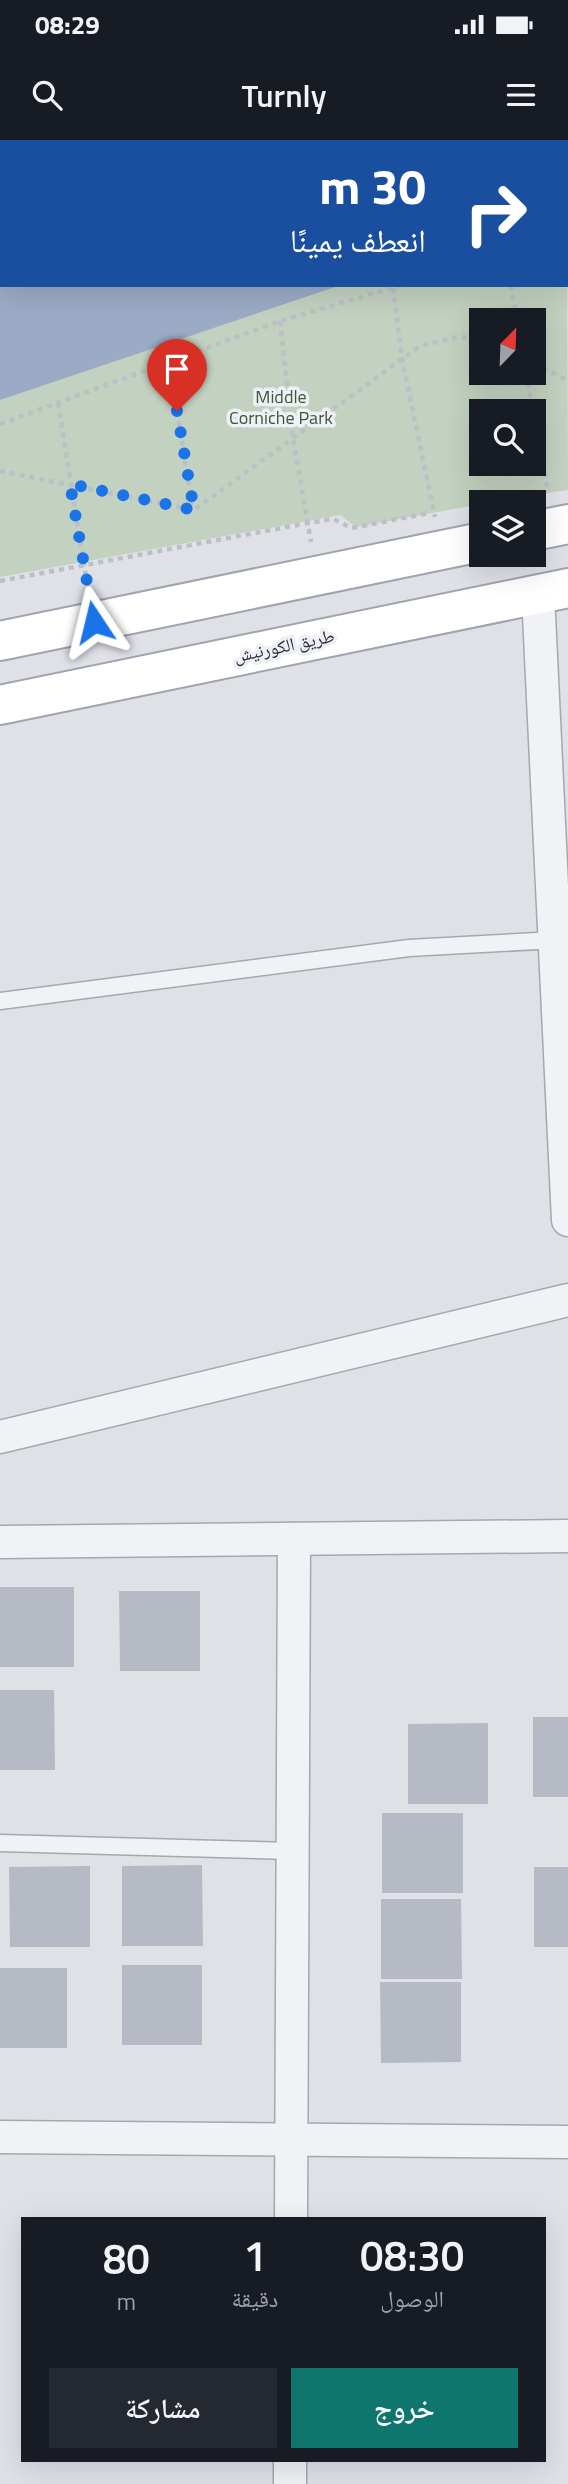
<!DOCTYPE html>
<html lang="ar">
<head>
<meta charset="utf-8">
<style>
  :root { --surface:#171b24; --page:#242831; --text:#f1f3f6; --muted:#9ea1a6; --accent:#0f766e }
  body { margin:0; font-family:"Titillium Web","Noto Naskh Arabic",sans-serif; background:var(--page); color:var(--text); direction:rtl; height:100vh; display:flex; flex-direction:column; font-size:26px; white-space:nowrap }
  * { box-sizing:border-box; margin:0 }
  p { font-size:23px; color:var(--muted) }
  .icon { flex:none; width:38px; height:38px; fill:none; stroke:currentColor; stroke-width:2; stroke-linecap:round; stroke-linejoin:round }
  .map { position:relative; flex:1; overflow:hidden; direction:ltr }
  .panel { position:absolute; left:21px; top:2077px; width:525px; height:245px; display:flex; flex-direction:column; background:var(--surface); border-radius:0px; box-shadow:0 7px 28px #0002; direction:rtl }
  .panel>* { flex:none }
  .top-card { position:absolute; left:0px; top:0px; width:569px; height:147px; box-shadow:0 7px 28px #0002; direction:rtl; background:#1a4fa0; color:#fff; overflow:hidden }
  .needle { width:46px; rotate:23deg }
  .controls { position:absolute; left:469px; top:168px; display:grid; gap:14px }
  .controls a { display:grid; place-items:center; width:77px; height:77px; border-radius:0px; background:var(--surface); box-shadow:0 7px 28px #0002; font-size:35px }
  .pin { position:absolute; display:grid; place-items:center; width:60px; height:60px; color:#fff; margin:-72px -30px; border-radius:50% 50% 50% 0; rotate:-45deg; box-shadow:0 0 7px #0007 }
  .pin .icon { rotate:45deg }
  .me { position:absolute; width:77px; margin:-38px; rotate:350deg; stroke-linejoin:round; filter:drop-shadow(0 0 5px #0008) }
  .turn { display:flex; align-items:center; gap:24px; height:147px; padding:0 28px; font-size:32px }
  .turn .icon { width:91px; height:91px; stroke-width:2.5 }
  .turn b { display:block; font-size:49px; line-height:60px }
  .eta { display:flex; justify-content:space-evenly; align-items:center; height:119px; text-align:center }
  .eta b { font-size:42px; font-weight:600; line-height:49px }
  .button { display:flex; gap:14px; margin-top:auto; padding:14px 28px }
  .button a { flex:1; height:80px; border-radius:0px; background:var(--accent); color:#fff; font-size:28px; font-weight:600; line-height:80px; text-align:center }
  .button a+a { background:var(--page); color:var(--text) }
  .status { display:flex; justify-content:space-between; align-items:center; height:49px; padding:0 35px; background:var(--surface); direction:ltr }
  .status svg { height:19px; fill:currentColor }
  header { display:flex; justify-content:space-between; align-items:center; height:91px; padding:0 28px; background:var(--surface); font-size:32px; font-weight:600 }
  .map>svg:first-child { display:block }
</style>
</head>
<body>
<div class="status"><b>08:29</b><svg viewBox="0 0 49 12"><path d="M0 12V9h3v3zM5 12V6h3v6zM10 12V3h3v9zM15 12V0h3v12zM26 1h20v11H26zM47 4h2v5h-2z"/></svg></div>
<header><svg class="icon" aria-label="menu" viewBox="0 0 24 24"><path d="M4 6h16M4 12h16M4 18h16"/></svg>Turnly<svg class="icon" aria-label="search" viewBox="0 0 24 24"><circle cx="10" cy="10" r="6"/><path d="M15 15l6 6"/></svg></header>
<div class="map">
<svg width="568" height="2344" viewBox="0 0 568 2344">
  <rect width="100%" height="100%" fill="#dfe1e7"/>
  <!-- green -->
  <path fill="#c3d1c0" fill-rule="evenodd" d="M567,64L568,350L481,362V364L356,387L340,375L0,437V246L310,145H567ZM481,180H534V233H481ZM481,271H534V324H481Z"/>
  <!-- water -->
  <polygon fill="#9babc6" points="0,0 568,0 568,68 567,2 2,2 2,145 341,145 0,260"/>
  <!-- building -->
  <g fill="#b6bac4">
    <rect x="0" y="1447" width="74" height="80"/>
    <polygon points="119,1451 200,1451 200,1531 120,1531"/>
    <polygon points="0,1550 54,1550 55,1630 0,1630"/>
    <rect x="533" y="1577" width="35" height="80"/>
    <polygon points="488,1583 488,1664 408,1664 408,1584"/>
    <rect x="382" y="1673" width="81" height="80"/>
    <polygon points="202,1725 203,1806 122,1806 122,1726"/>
    <polygon points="90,1726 90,1807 10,1807 9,1727"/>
    <rect x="534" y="1727" width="34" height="80"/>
    <polygon points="381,1759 461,1759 462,1839 381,1839"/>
    <rect x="122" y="1825" width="80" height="80"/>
    <rect x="0" y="1828" width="67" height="80"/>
    <polygon points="380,1842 461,1842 461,1922 381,1923"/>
  </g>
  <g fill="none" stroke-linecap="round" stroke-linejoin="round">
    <defs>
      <g id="service">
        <polyline points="0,861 409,808 556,800"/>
        <polyline points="0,1703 293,1711"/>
      </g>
      <g id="minor">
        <polyline points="538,454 568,1080"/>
        <polyline points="0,1297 568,1160"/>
        <polyline points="0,1402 568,1396"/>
        <polyline points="0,1997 568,2002"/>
        <polyline points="291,2079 294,1399"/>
        <polyline points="290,2344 290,2320"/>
      </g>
      <g id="primary">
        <polyline points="534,391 568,384"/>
        <polyline points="0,501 481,402"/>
        <polyline points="0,565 568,448"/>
      </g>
    </defs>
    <!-- service casing -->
    <use href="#service" stroke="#a5a8b1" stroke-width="19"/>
    <!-- minor casing -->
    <use href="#minor" stroke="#a5a8b1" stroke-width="35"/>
    <!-- primary casing -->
    <use href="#primary" stroke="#9fa4b2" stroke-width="42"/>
    <!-- path -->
    <g stroke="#bdbfc6" stroke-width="4.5" stroke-dasharray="5 5" stroke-linecap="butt">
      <polyline points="567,92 568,92"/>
      <polyline points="567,126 568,126"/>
      <polyline points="511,145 517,180"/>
      <polyline points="393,148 402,219 435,377"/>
      <polyline points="280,181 293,298 311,402"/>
      <polyline points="169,222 193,370"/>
      <polyline points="534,223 568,241"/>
      <polyline points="526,233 533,271"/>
      <polyline points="58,263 88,449"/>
      <polyline points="534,273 548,352"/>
      <polyline points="0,284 280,181 401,145"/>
      <polyline points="0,331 194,370 420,206 458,197 481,199"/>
      <polyline points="486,362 522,356"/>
      <polyline points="0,441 308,383 333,379 352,388 429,373"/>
    </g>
    <!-- service -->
    <use href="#service" stroke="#f1f2f6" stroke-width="16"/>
    <!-- minor -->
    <use href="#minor" stroke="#f1f2f6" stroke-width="32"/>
    <!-- primary -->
    <use href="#primary" stroke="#fff" stroke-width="38"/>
  </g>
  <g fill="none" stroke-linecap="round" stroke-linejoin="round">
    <!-- route -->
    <polyline stroke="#1a73e8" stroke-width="12" stroke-dasharray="0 21.6" points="94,482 70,344 194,370 177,271"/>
  </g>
  <g text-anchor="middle" stroke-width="7" stroke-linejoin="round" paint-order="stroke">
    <!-- park labels -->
    <g font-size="18" fill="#395937" stroke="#eef0f5">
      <text x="281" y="263">Middle<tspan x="281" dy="21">Corniche Park</tspan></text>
    </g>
    <!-- street labels -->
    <g font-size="18" fill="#292e3e" stroke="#eef0f5">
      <text transform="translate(284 506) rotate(-12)" y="6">طريق الكورنيش</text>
    </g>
  </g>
</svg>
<div class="controls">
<a><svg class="needle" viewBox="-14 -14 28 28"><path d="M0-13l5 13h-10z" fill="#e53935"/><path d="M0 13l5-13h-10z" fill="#9ea1a6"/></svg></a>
<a><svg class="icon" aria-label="search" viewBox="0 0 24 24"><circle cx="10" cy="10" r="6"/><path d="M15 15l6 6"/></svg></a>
<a><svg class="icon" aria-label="layers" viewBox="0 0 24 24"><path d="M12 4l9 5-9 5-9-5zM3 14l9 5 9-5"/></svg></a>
</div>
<div class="pin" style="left:177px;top:271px;background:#d93025"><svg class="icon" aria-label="arrive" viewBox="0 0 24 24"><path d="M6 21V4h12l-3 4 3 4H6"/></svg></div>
<svg class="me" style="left:94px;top:482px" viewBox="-20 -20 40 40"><path d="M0-17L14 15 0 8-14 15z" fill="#1a73e8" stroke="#fff" stroke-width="4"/></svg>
<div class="top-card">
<div class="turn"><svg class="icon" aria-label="right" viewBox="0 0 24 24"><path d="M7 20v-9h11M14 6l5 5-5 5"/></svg><div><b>30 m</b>انعطف يمينًا</div></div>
</div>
<section class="panel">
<div class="eta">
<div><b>08:30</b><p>الوصول</p></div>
<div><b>1</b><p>دقيقة</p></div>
<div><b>80</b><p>m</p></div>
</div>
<div class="button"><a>خروج</a><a>مشاركة</a></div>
</section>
</div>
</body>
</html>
